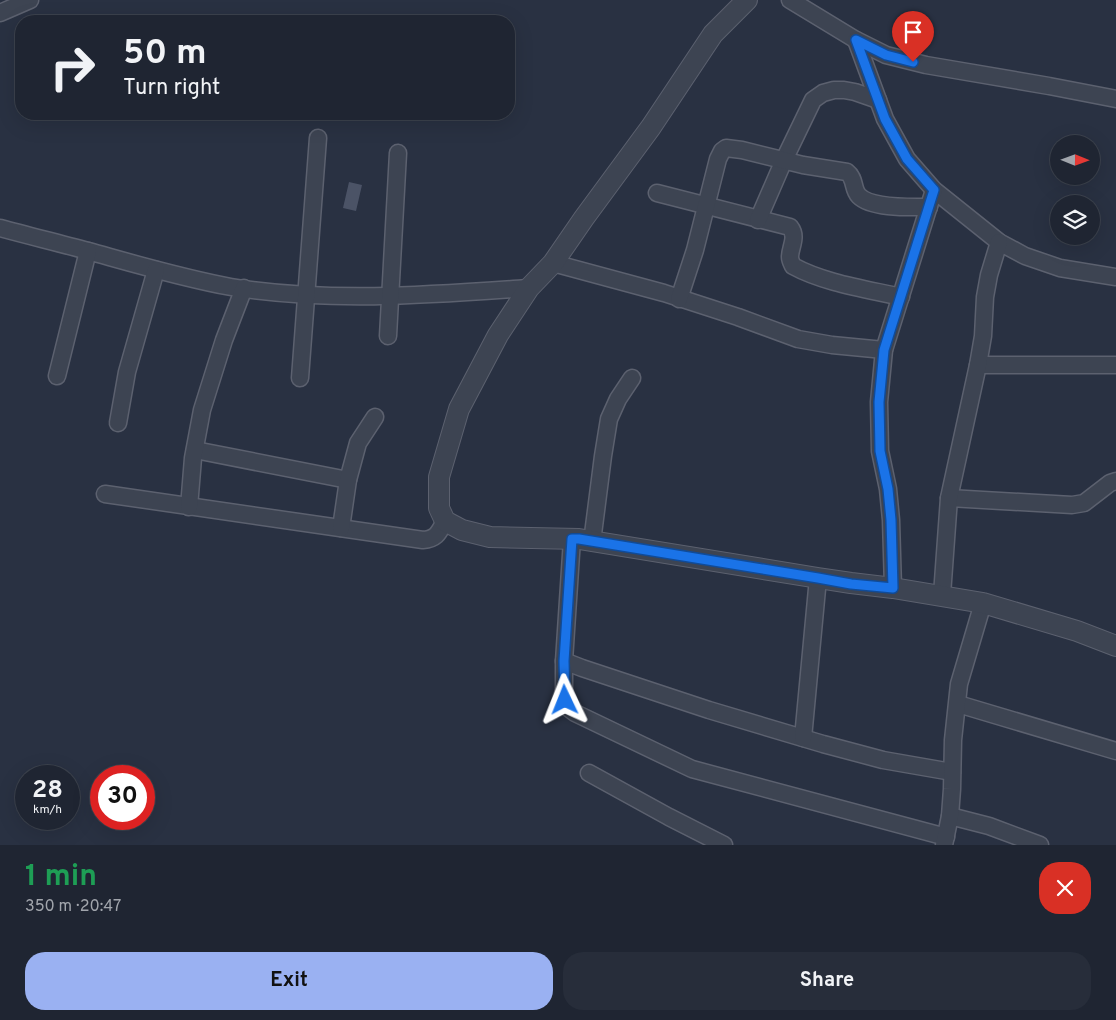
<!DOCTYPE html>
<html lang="en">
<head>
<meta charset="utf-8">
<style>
  :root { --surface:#1f2532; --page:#272d3a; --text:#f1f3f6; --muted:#a1a5ac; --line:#3c424d; --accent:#9ab1f2 }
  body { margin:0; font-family:Overpass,sans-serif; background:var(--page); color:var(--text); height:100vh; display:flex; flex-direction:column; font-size:19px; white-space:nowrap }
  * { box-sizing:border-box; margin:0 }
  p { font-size:16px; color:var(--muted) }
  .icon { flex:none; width:28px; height:28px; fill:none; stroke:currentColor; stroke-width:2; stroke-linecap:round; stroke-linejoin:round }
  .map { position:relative; height:845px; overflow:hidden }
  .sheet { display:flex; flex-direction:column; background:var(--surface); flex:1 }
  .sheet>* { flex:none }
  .hud { position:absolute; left:15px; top:15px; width:500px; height:105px; border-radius:20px; box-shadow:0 5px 20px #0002,0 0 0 1px var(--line); background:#1f2532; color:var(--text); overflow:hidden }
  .needle { width:32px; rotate:91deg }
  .controls { position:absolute; left:1050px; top:135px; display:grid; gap:10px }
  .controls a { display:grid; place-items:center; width:50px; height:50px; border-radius:50%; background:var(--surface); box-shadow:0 5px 20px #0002,0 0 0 1px var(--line); font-size:25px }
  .speed { position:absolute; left:15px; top:765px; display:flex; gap:10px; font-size:25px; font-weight:700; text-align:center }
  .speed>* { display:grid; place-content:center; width:65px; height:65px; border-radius:50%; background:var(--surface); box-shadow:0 5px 20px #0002,0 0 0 1px var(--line); line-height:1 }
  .speed small { font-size:12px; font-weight:400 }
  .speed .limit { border:8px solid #d22; background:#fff; color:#111 }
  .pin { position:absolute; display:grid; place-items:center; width:42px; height:42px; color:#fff; margin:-51px -21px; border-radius:50% 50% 50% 0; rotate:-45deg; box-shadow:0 0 5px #0007 }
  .pin .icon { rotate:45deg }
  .me { position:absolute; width:55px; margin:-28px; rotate:358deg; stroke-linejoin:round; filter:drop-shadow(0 0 4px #0008) }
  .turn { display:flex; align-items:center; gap:18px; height:105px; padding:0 25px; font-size:22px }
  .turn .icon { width:65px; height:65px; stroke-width:2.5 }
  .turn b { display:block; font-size:35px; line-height:42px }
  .round { display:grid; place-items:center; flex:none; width:52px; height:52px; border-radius:20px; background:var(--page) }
  .head { display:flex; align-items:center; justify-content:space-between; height:85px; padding:0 25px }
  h1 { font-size:30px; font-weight:700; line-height:38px; color:#1e9e55 }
  .action { display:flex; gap:10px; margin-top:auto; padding:10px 25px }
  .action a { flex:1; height:58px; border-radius:20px; background:var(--accent); color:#111; font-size:20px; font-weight:700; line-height:58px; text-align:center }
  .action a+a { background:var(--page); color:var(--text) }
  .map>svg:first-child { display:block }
</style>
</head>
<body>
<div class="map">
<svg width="1116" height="845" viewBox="0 0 1116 845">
  <rect width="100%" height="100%" fill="#293142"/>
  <!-- building -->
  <polygon fill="#4b5366" points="349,182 362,185 356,211 343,208"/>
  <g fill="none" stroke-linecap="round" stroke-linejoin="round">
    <defs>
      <g id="minor">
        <polyline points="790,0 856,40 886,55 926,65 1049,86 1116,99"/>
        <polyline points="0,13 30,0"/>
        <polyline points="856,40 885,119 907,159 934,190 999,242 1025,256 1060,268 1116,277"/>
        <path d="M657,193L790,227C798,237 790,247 790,257C790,259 792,264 793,266C824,283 866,289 901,297"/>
        <polyline points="758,220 784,160 813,100 823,93 834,90 844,90 855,92 878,100"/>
        <path d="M0,228C29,236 59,243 88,251C135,264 182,278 231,287C329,303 430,295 529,288"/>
        <polyline points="553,263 664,293 738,317 798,339 832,345 884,350"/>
        <path d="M679,299L695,250L718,159L722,151L726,148L742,150L803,165L847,172C856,179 852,189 859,196C872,209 912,207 929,207"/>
        <polyline points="388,336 398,153"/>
        <polyline points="978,365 1116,365"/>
        <polyline points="57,376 88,251"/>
        <polyline points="300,378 318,138"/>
        <polyline points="118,423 127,372 156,270"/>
        <polyline points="195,450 348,480"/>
        <path d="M105,494L423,540C437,539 439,532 445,521"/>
        <polyline points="949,498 1072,505 1084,503 1110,483 1116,481"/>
        <polyline points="189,507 193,458 202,410 224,340 244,288"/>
        <polyline points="341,528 348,480 358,443 375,417"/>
        <polyline points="572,539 564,661 564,693 567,707 575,713 692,769 946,837"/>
        <polyline points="592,542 603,456 609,419 618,399 632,378"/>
        <polyline points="893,588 891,520 888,489 880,451 879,402 884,350 934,190"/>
        <polyline points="942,595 949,498 978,365 983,336 985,297 989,275 999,242"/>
        <polyline points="564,661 582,668 709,710 823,744 883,760 952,772"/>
        <polyline points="958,704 1116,751"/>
        <polyline points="803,738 818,578"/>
        <polyline points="589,773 669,817 724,845"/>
        <polyline points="950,816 989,826 1040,845"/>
        <polyline points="944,845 950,816 952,789 953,740 959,684 983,603"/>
      </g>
      <polyline id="tertiary" points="747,0 713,34 651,127 584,218 553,263 529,288 498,335 459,409 439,477 439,508 445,521 462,530 490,537 579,539 818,578 851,583 893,588 983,603 1077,631 1116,646"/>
    </defs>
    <!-- minor casing -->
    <use href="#minor" stroke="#5c616f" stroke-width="19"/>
    <!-- tertiary casing -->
    <use href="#tertiary" stroke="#5c616f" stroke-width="22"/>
    <!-- minor -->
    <use href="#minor" stroke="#3d4452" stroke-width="16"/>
    <!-- tertiary -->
    <use href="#tertiary" stroke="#3d4452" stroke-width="20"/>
  </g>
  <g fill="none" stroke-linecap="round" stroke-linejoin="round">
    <defs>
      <polyline id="route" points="565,700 564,661 572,539 579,539 818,578 851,584 893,588 891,520 888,489 880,451 879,402 884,350 934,190 907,159 885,119 856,40 886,55 913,62"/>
    </defs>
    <!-- route casing -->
    <use href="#route" stroke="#114b97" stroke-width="12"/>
    <!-- route -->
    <use href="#route" stroke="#1a73e8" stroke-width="9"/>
  </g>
</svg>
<div class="controls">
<a><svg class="needle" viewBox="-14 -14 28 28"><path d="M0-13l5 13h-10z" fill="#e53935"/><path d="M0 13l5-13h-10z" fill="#a1a5ac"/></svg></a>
<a><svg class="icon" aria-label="layers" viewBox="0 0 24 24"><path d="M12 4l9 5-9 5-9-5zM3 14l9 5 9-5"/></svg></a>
</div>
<div class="speed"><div>28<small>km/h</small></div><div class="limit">30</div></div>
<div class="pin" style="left:913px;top:62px;background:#d93025"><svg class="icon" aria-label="arrive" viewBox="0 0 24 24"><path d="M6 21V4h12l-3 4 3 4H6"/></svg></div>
<svg class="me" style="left:565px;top:700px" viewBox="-20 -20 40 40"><path d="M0-17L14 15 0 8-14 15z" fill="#1a73e8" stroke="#fff" stroke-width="4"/></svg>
<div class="hud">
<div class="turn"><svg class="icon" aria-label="right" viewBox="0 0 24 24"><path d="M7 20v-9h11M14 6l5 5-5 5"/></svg><div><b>50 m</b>Turn right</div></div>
</div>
</div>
<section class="sheet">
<div class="head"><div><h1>1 min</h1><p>350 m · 20:47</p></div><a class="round" style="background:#d93025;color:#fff"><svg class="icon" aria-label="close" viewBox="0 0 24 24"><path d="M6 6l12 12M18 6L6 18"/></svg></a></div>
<div class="action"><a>Exit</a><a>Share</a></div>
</section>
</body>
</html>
